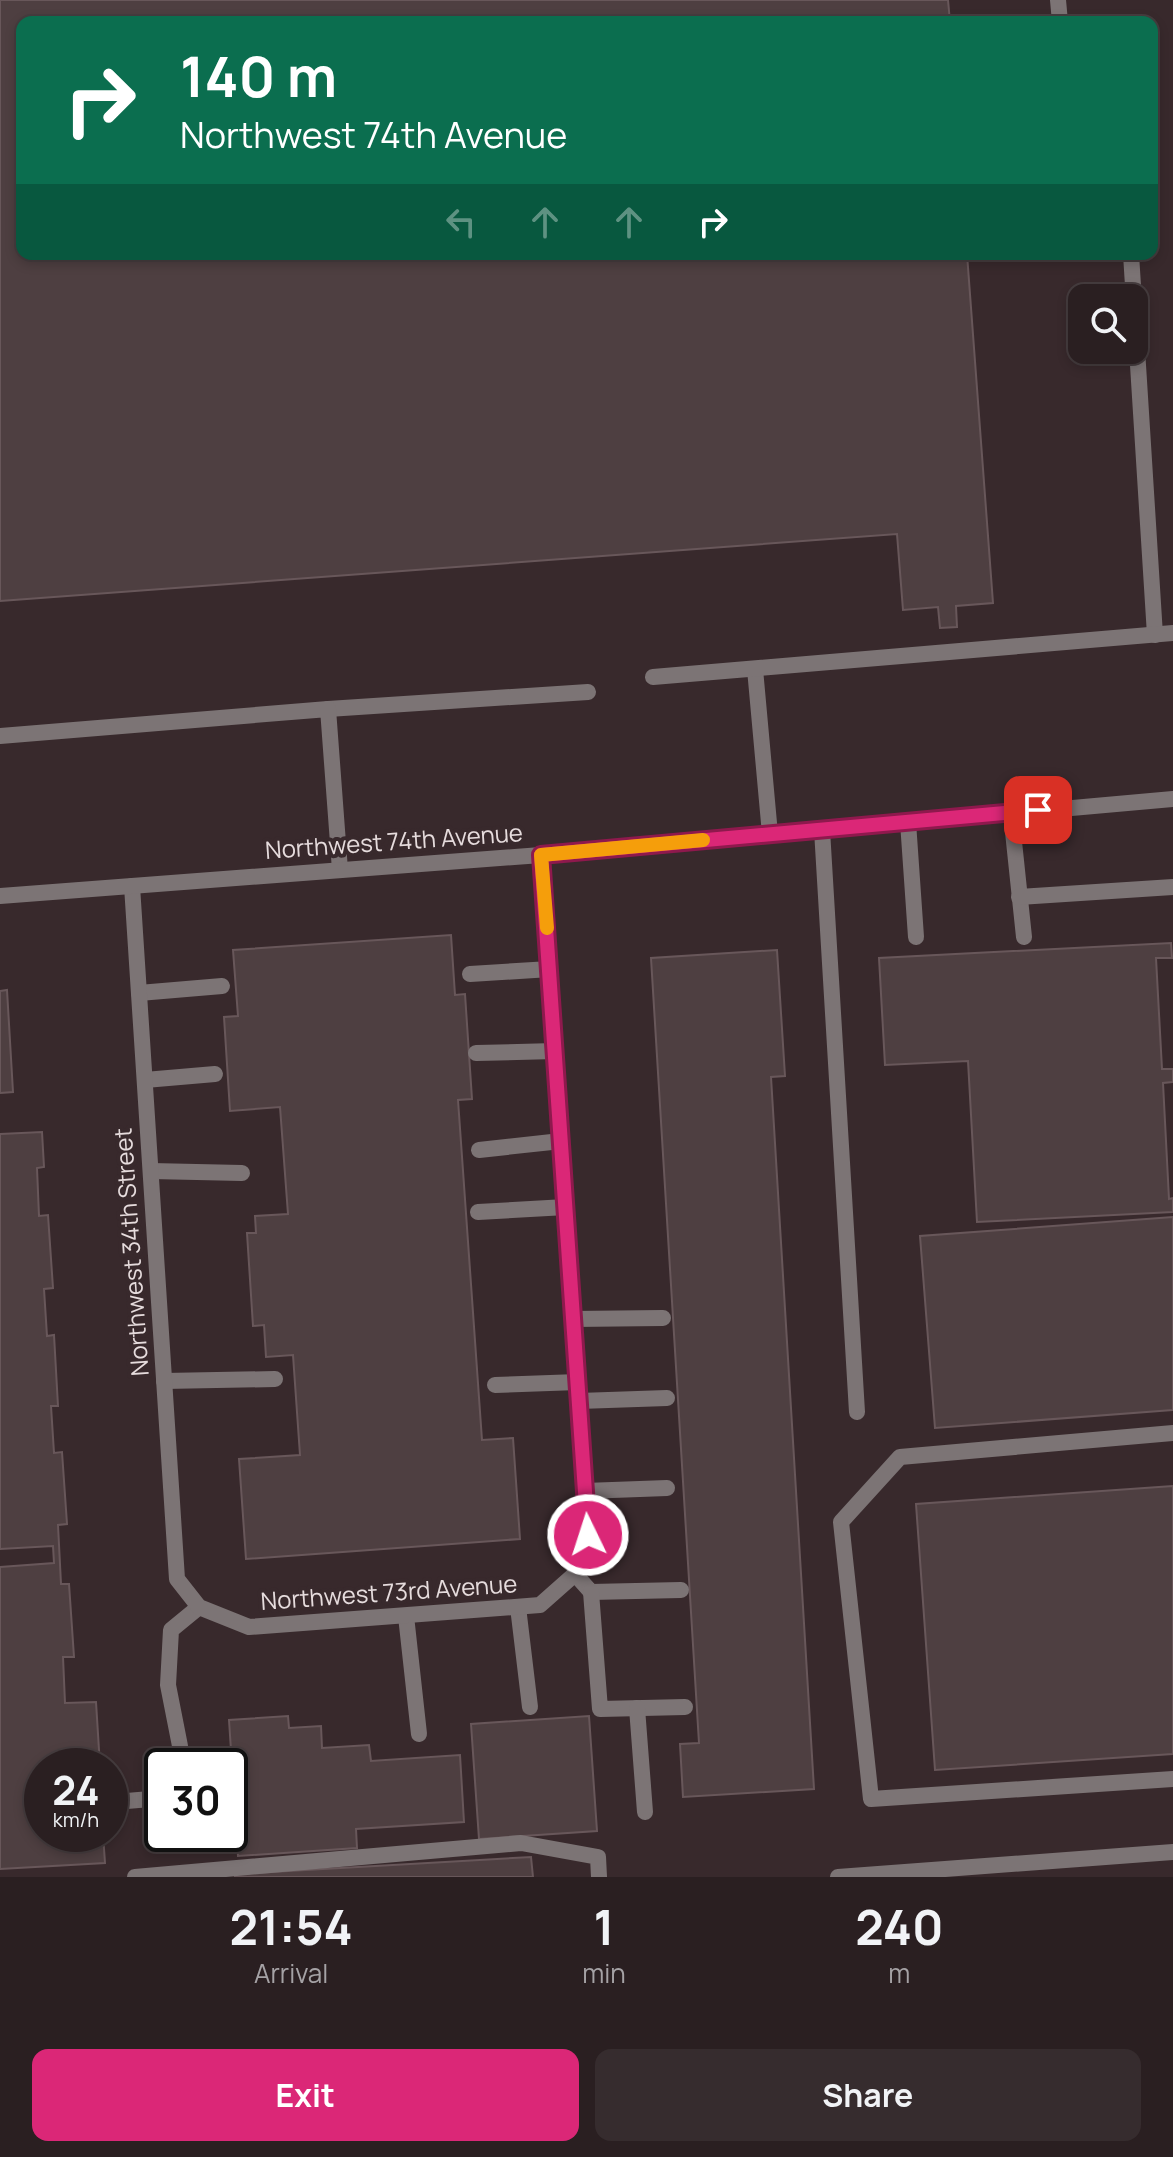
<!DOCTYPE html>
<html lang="en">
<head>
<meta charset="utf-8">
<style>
  :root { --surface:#2a1f21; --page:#362c2e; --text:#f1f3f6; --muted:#a5a2a5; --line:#463d3f; --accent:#db2777 }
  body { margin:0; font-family:Manrope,sans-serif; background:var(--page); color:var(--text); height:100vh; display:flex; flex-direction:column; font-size:30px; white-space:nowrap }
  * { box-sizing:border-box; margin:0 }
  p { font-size:26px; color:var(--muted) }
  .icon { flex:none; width:44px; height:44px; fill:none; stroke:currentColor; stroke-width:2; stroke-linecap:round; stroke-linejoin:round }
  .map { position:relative; height:1877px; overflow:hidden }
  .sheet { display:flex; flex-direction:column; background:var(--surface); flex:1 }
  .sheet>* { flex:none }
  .top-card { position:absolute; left:16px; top:16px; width:1142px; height:244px; border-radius:16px; box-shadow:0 4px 12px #0003,0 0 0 2px var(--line); background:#0b6e4f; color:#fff; overflow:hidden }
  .tools { position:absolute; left:1068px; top:284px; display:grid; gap:16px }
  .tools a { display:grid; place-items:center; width:80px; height:80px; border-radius:16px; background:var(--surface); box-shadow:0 4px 12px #0003,0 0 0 2px var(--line); font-size:40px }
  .speed { position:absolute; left:24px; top:1748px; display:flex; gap:16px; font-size:40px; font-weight:700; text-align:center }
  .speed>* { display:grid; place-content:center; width:104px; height:104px; border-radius:50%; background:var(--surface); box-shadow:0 4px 12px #0003,0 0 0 2px var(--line); line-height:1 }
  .speed small { font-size:20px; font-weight:400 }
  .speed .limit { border:4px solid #111; border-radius:12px; background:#fff; color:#111 }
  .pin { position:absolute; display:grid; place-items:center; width:68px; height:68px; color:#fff; margin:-34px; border-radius:16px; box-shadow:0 4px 12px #0006 }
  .me { position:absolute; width:88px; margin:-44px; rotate:356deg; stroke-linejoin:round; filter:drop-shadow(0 0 6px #0008) }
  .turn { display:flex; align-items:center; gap:28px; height:168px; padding:0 32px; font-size:36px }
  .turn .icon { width:104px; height:104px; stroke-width:2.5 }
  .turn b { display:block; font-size:56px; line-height:68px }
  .lanes { display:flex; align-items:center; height:76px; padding:0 32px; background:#0003; justify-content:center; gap:40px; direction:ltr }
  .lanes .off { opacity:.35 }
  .eta { display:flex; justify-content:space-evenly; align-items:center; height:136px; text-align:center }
  .eta b { font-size:48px; font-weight:700; line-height:56px }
  .action { display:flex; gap:16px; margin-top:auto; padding:16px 32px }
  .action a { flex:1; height:92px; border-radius:16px; background:var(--accent); color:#fff; font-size:32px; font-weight:700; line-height:92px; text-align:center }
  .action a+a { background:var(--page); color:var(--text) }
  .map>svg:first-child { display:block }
</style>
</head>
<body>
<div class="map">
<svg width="1173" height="1877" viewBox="0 0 1173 1877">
  <rect width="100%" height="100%" fill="#38292c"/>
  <!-- building -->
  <g fill="#4e3f41" stroke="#68575a" stroke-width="2">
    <polygon points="0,0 948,0 950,22 22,22 22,254 967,254 993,603 956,606 957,627 940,628 938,607 903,610 897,534 0,601"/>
    <polygon points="451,935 455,995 465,994 472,1099 458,1100 482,1440 513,1438 520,1539 246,1559 239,1459 300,1455 293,1355 266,1357 264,1325 253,1326 247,1233 256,1233 255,1216 288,1214 280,1107 230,1111 224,1017 238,1016 233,950"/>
    <polygon points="1171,943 1172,958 1156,958 1162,1069 1173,1069 1173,1082 1163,1083 1169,1199 1173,1198 1173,1212 977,1222 968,1061 885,1065 879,958"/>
    <polygon points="777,950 785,1076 771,1077 814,1789 683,1797 680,1744 699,1743 651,958"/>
    <polygon points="7,990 13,1092 0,1093 0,991"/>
    <polygon points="42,1132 44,1167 37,1168 39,1216 48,1215 53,1288 44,1289 47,1336 54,1335 58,1406 51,1406 54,1453 62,1452 67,1524 58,1525 61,1584 69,1584 74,1657 63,1657 65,1703 96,1702 100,1766 42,1766 42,1834 103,1834 105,1863 0,1869 0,1567 54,1563 53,1546 0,1549 0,1134"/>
    <polygon points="1173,1217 1173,1410 935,1428 920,1236"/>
    <polygon points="1173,1486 1173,1754 935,1770 916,1504"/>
    <polygon points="288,1716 289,1728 321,1726 322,1748 369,1745 371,1761 460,1755 464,1822 356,1829 357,1848 238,1856 229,1720"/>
    <polygon points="589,1716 597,1831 479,1839 471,1724"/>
    <polygon points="531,1857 533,1877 235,1877 235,1874"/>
  </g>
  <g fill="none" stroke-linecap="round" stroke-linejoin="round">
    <!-- lane -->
    <g stroke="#7c7475" stroke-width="16">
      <polyline points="1058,0 1060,22"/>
      <polyline points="1131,254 1155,635"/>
      <polyline points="755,669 770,834"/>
      <polyline points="653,677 1173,633"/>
      <polyline points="328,709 588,692"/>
      <polyline points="0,736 328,709 340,870"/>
      <polyline points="1011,813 1024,937"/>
      <polyline points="908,822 916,937"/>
      <polyline points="822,830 857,1412"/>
      <polyline points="1019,897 1173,887"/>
      <polyline points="470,974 550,969"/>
      <polyline points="139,993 222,986"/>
      <polyline points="476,1053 555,1051"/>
      <polyline points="145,1080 215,1074"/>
      <polyline points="479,1150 561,1141"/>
      <polyline points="151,1171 242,1173"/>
      <polyline points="478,1212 566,1207"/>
      <polyline points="573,1319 663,1318"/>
      <polyline points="164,1381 275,1379"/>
      <polyline points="495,1385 578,1382"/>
      <polyline points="579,1401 667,1398"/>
      <polyline points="1173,1433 900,1457 841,1522 871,1799 1173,1779"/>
      <polyline points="585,1491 667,1488"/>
      <polyline points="575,1574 591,1592 681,1590"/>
      <polyline points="591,1592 600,1709 685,1707"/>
      <polyline points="518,1607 530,1707"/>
      <polyline points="406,1616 419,1734"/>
      <polyline points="637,1708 645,1812"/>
      <polyline points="177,1766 180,1746 168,1685 171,1630 199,1607"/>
      <polyline points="115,1802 162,1798"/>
      <polyline points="135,1877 521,1843 598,1857 599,1877"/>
      <polyline points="838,1877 1173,1852"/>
    </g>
    <!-- street -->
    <g stroke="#7c7475" stroke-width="16">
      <polyline points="132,886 177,1579 199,1607 249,1627 540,1605 575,1574 588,1535 541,855"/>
      <polyline points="0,896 541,855 1173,799"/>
    </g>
  </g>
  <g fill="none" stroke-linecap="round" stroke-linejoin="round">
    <defs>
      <polyline id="route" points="588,1535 541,855 1038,810"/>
    </defs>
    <!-- route casing -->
    <use href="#route" stroke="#8e194d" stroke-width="20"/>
    <!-- route -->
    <use href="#route" stroke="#db2777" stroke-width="14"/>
    <!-- slow -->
    <polyline stroke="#f59e0b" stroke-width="14" points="547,928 541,855 703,840"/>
  </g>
  <g text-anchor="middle" stroke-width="8" stroke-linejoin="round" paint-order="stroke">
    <!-- street labels -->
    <g font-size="24" fill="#e6dcdd" stroke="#38292c">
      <text transform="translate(394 842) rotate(-4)" y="8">Northwest 74th Avenue</text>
      <text transform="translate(132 1252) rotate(-94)" y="8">Northwest 34th Street</text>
      <text transform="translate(389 1593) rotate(-4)" y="8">Northwest 73rd Avenue</text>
    </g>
  </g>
</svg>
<div class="tools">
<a><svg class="icon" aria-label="search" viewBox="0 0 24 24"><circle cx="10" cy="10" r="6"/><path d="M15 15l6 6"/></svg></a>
</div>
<div class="speed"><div>24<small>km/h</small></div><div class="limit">30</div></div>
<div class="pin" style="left:1038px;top:810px;background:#d93025"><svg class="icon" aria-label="arrive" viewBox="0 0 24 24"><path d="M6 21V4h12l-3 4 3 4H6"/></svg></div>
<svg class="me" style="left:588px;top:1535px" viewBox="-20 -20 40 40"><circle r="17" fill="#db2777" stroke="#fff" stroke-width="3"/><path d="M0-11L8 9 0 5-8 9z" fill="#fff"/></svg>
<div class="top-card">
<div class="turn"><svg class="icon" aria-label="right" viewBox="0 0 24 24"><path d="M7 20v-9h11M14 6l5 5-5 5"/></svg><div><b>140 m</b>Northwest 74th Avenue</div></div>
<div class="lanes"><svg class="icon off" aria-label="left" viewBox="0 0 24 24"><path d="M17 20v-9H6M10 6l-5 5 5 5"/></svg><svg class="icon off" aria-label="ahead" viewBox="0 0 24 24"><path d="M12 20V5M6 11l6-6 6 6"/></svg><svg class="icon off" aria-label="ahead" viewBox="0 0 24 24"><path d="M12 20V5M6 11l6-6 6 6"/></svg><svg class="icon" aria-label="right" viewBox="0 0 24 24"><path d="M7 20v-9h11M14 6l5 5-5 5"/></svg></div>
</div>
</div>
<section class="sheet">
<div class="eta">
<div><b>21:54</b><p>Arrival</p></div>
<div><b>1</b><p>min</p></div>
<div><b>240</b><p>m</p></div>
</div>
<div class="action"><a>Exit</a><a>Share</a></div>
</section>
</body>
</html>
